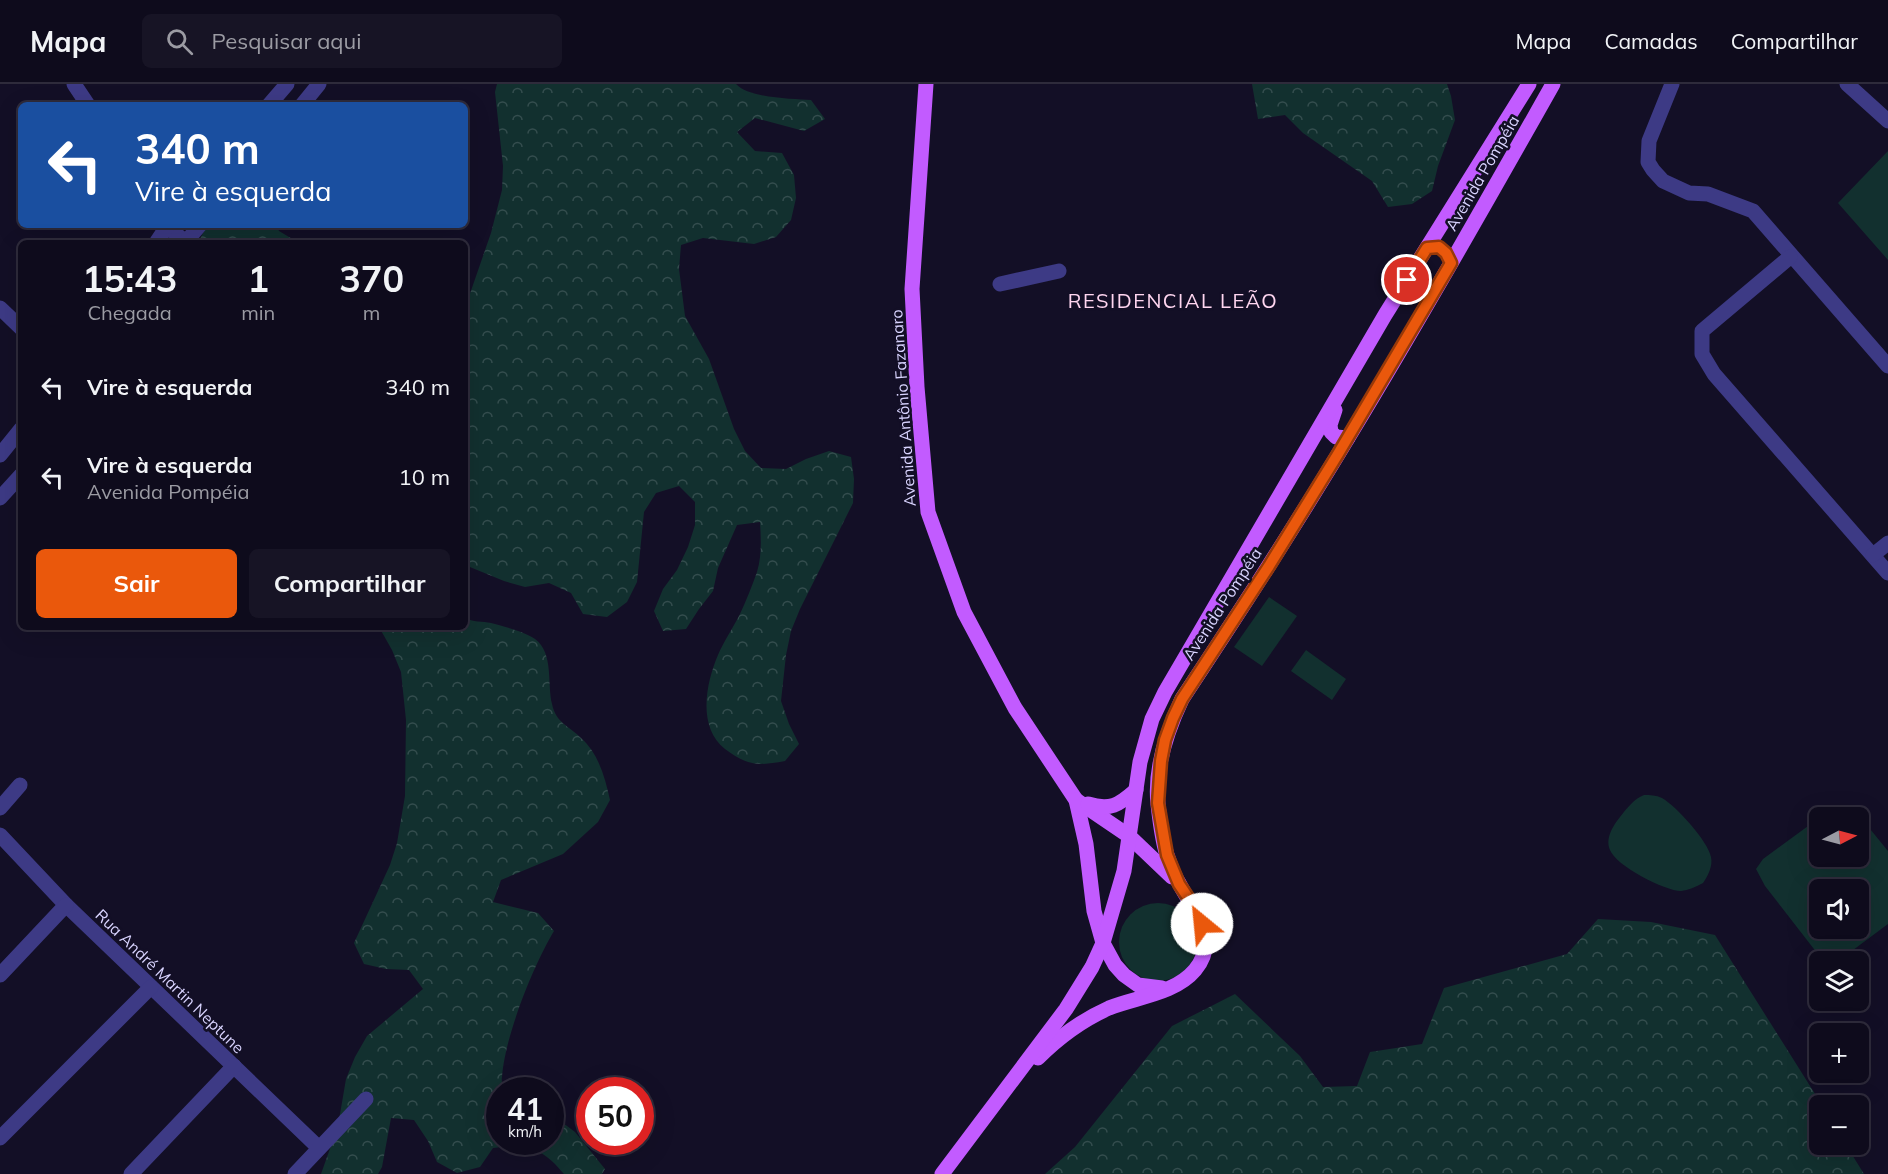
<!DOCTYPE html>
<html lang="pt">
<head>
<meta charset="utf-8">
<style>
  :root { --surface:#0e0b1c; --page:#171425; --text:#f1f3f6; --muted:#9b9ba3; --line:#2e2b3b; --accent:#ea580c }
  body { margin:0; font-family:Mulish,sans-serif; background:var(--page); color:var(--text); height:100vh; display:flex; flex-direction:column; font-size:22px; white-space:nowrap }
  * { box-sizing:border-box; margin:0 }
  p { font-size:20px; color:var(--muted) }
  .icon { flex:none; width:33px; height:33px; fill:none; stroke:currentColor; stroke-width:2; stroke-linecap:round; stroke-linejoin:round }
  .map { position:relative; flex:1; overflow:hidden }
  .details { position:absolute; left:18px; top:156px; width:450px; height:390px; display:flex; flex-direction:column; background:var(--surface); border-radius:9px; box-shadow:0 6px 24px #0002,0 0 0 2px var(--line) }
  .details>* { flex:none }
  .banner { position:absolute; left:18px; top:18px; width:450px; height:126px; border-radius:9px; box-shadow:0 6px 24px #0002,0 0 0 2px var(--line); background:#1a4fa0; color:#fff; overflow:hidden }
  .needle { width:39px; rotate:84deg }
  .tools { position:absolute; left:1809px; top:723px; display:grid; gap:12px }
  .tools a { display:grid; place-items:center; width:60px; height:60px; border-radius:9px; background:var(--surface); box-shadow:0 6px 24px #0002,0 0 0 2px var(--line); font-size:30px }
  .speed { position:absolute; left:486px; top:993px; display:flex; gap:12px; font-size:30px; font-weight:700; text-align:center }
  .speed>* { display:grid; place-content:center; width:78px; height:78px; border-radius:50%; background:var(--surface); box-shadow:0 6px 24px #0002,0 0 0 2px var(--line); line-height:1 }
  .speed small { font-size:15px; font-weight:400 }
  .speed .limit { border:9px solid #d22; background:#fff; color:#111 }
  .pin { position:absolute; display:grid; place-items:center; width:51px; height:51px; color:#fff; margin:-26px; border:3px solid #fff; border-radius:50%; box-shadow:0 2px 6px #0007 }
  .me { position:absolute; width:66px; margin:-33px; rotate:332deg; stroke-linejoin:round; filter:drop-shadow(0 0 4px #0008) }
  .turn { display:flex; align-items:center; gap:21px; height:126px; padding:0 18px; font-size:27px }
  .turn .icon { width:78px; height:78px; stroke-width:2.5 }
  .turn b { display:block; font-size:42px; line-height:51px }
  .eta { display:flex; justify-content:space-evenly; align-items:center; height:102px; text-align:center }
  .eta b { font-size:36px; font-weight:700; line-height:42px }
  .button { display:flex; gap:12px; margin-top:auto; padding:12px 18px }
  .button a { flex:1; height:69px; border-radius:9px; background:var(--accent); color:#fff; font-size:24px; font-weight:700; line-height:69px; text-align:center }
  .button a+a { background:var(--page); color:var(--text) }
  ul { padding:0; list-style:none }
  li { display:flex; align-items:center; gap:18px; height:90px; padding:0 18px }
  li div { flex:1 }
  li b { display:block; font-size:22px }
  li em { font-style:normal }
  header { display:flex; align-items:center; gap:36px; box-sizing:border-box; height:84px; padding:0 30px; background:var(--surface); border-bottom:2px solid var(--line) }
  header strong { font-size:28px }
  nav { display:flex; gap:33px; margin-inline-start:auto; font-size:21px }
  .search { width:420px; height:54px; background:var(--page); display:flex; align-items:center; gap:15px; box-sizing:border-box; padding:0 21px; border-radius:9px; color:var(--muted); font-size:22px }
  .map>svg:first-child { display:block }
</style>
</head>
<body>
<header>
<strong>Mapa</strong>
<div class="search"><svg class="icon" aria-label="search" viewBox="0 0 24 24"><circle cx="10" cy="10" r="6"/><path d="M15 15l6 6"/></svg>Pesquisar aqui</div>
<nav><a>Mapa</a><a>Camadas</a><a>Compartilhar</a></nav>
</header>
<div class="map">
<svg width="1888" height="1090" viewBox="0 0 1888 1090">
  <defs>
    <pattern id="forest-crowns" width="20" height="18" patternUnits="userSpaceOnUse" patternTransform="scale(1.5)"><rect width="20" height="18" fill="#12302f"/><path d="M2 6a3 3 0 1 1 6 0M12 15a3 3 0 1 1 6 0" fill="none" stroke="#344d4e"/></pattern>
  </defs>
  <rect width="100%" height="100%" fill="#130f26"/>
  <!-- green -->
  <g fill="#12302f" fill-rule="evenodd">
    <polygon points="1888,67 1888,176 1838,119"/>
    <polygon points="1269,513 1297,532 1262,582 1234,563"/>
    <polygon points="1306,566 1346,595 1332,616 1291,587"/>
    <path d="M1644,711C1650,711 1656,711 1662,714C1676,722 1708,757 1711,773C1713,782 1708,792 1703,799C1696,803 1688,806 1681,807C1665,807 1616,782 1610,766C1605,754 1613,742 1620,733C1627,724 1634,715 1644,711Z"/>
    <path d="M1842,721L1853,724L1888,767V840L1841,875L1832,876L1817,869L1765,802L1756,785L1763,775L1819,734L1820,772H1858V734L1820,733L1837,722ZM1820,806H1858V844H1820Z"/>
    <circle cx="1158" cy="858" r="39"/>
  </g>
  <!-- forest -->
  <g fill="url(#forest-crowns)">
    <path d="M497,0H736C748,14 792,15 811,16L825,35L804,47L755,34L737,48L755,67L782,69L794,91L796,114L791,136L776,153L754,160L703,154L681,161L679,185L685,232L709,275L734,345L745,367L761,384L786,385L806,375L829,367L851,373L854,395L853,419L800,525L791,547L786,571L781,617L789,640L799,660L785,677C757,682 748,682 725,665C697,643 706,599 718,571C724,557 733,544 740,530C746,517 752,502 757,488C762,472 761,454 760,438L737,441L718,484L713,507L699,525L686,545L663,547L654,527L663,505L677,486L688,463L695,441V418L679,402L656,409L644,428L637,498L627,518L607,533L583,530L571,509L549,499L525,503L504,497L465,481V224L491,149L502,106L503,82L495,8Z"/>
    <polygon points="1252,0 1447,0 1451,12 1455,36 1438,82 1432,107 1412,120 1388,123 1372,97 1303,49 1285,31 1258,35"/>
    <polygon points="207,141 276,141 279,147 299,159 198,159"/>
    <path d="M465,533C472,539 483,537 491,539C502,542 526,548 535,555C554,569 547,600 552,620C556,639 569,642 581,654C599,670 605,694 610,716L598,738L563,770L501,796L493,818L538,829L554,847C533,882 505,952 502,993C501,998 503,1002 505,1006H500V1058H550L551,1030L575,1048L605,1085L602,1090H564C542,1063 526,1059 493,1064L480,1083L457,1089L437,1078L428,1057L414,1036L391,1034L382,1083L378,1090H321L338,1042L346,995L355,973L367,952L423,905L409,886L386,885L364,880L354,859L390,781L397,759L405,712L406,636L401,588L392,566L379,543H465Z"/>
    <polygon points="1598,835 1651,838 1715,851 1822,1021 1820,1022 1820,1060 1846,1061 1864,1090 1045,1090 1075,1063 1172,942 1235,910 1300,972 1323,1003 1357,1002 1370,968 1422,960 1444,904 1567,870"/>
  </g>
  <g fill="none" stroke-linecap="round" stroke-linejoin="round">
    <!-- minor -->
    <g stroke="#3d3a85" stroke-width="15">
      <polyline points="74,0 88,21"/>
      <polyline points="1672,0 1649,57 1648,78 1653,86 1663,97 1689,109 1708,110 1753,127 1888,282"/>
      <polyline points="1847,0 1888,37"/>
      <polyline points="269,21 287,0"/>
      <polyline points="302,21 319,0"/>
      <polyline points="165,141 186,158"/>
      <polyline points="156,159 168,141"/>
      <polyline points="185,159 200,141"/>
      <polyline points="1790,173 1702,247 1702,270 1714,290 1888,489"/>
      <polyline points="1000,200 1059,187"/>
      <polyline points="0,224 21,244"/>
      <polyline points="0,371 21,345"/>
      <polyline points="0,414 21,391"/>
      <polyline points="1873,471 1888,459"/>
      <polyline points="0,724 20,701"/>
      <polyline points="0,751 66,821 319,1064"/>
      <polyline points="0,891 66,821"/>
      <polyline points="0,1054 151,903"/>
      <polyline points="131,1090 234,982"/>
      <polyline points="295,1090 366,1015"/>
    </g>
    <!-- major -->
    <g stroke="#c25bff" stroke-width="15">
      <polyline points="926,0 912,205 917,303 928,428 964,528 1015,624 1076,716 1086,760 1094,827 1103,859 1115,881 1124,891 1138,901 1162,904"/>
      <polyline points="1335,326 1330,341 1331,348 1336,353 1348,354"/>
      <polyline points="1076,716 1129,752 1172,793"/>
      <path d="M1088,720C1110,727 1119,721 1136,706"/>
      <path d="M1038,974C1059,953 1082,936 1109,924C1136,913 1175,910 1195,886C1221,854 1193,827 1179,799C1174,792 1171,782 1168,774C1162,758 1160,738 1158,720C1154,684 1167,647 1182,615C1239,529 1295,442 1348,354C1419,237 1486,119 1553,0"/>
      <polyline points="942,1090 1066,925 1092,883 1103,859 1124,787 1140,678 1152,635 1165,608 1385,231 1529,0"/>
    </g>
  </g>
  <g fill="none" stroke-linecap="round" stroke-linejoin="round">
    <defs>
      <polyline id="route" points="1202,840 1193,821 1179,800 1167,771 1158,719 1161,677 1165,656 1173,634 1182,615 1269,482 1338,370 1451,179 1446,169 1439,163 1427,164 1407,196"/>
    </defs>
    <!-- route casing -->
    <use href="#route" stroke="#983908" stroke-width="15"/>
    <!-- route -->
    <use href="#route" stroke="#ea580c" stroke-width="10"/>
  </g>
  <g text-anchor="middle" stroke-width="5" stroke-linejoin="round" paint-order="stroke">
    <!-- street labels -->
    <g font-size="16" fill="#d9d4ff" stroke="#130f26">
      <text transform="translate(1482 89) rotate(-60)" y="6">Avenida Pompéia</text>
      <text transform="translate(903 324) rotate(-94)" y="6">Avenida Antônio Fazanaro</text>
      <text transform="translate(1222 520) rotate(-57)" y="6">Avenida Pompéia</text>
      <text transform="translate(170 897) rotate(44)" y="6">Rua André Martin Neptune</text>
    </g>
    <!-- quarter labels -->
    <g font-size="20" letter-spacing="1.5" fill="#ffd6f0" stroke="#130f26">
      <text x="1173" y="224">RESIDENCIAL LEÃO</text>
    </g>
  </g>
</svg>
<div class="tools">
<a><svg class="needle" viewBox="-14 -14 28 28"><path d="M0-13l5 13h-10z" fill="#e53935"/><path d="M0 13l5-13h-10z" fill="#9b9ba3"/></svg></a>
<a><svg class="icon" aria-label="sound" viewBox="0 0 24 24"><path d="M4 9h4l5-4v14l-5-4H4zM17 9q2 3 0 6"/></svg></a>
<a><svg class="icon" aria-label="layers" viewBox="0 0 24 24"><path d="M12 4l9 5-9 5-9-5zM3 14l9 5 9-5"/></svg></a>
<a>+</a>
<a>−</a>
</div>
<div class="speed"><div>41<small>km/h</small></div><div class="limit">50</div></div>
<div class="pin" style="left:1407px;top:196px;background:#d93025"><svg class="icon" aria-label="arrive" viewBox="0 0 24 24"><path d="M6 21V4h12l-3 4 3 4H6"/></svg></div>
<svg class="me" style="left:1202px;top:840px" viewBox="-20 -20 40 40"><circle r="19" fill="#fff"/><path d="M0-13L10 11 0 6-10 11z" fill="#ea580c"/></svg>
<div class="banner">
<div class="turn"><svg class="icon" aria-label="left" viewBox="0 0 24 24"><path d="M17 20v-9H6M10 6l-5 5 5 5"/></svg><div><b>340 m</b>Vire à esquerda</div></div>
</div>
<section class="details">
<div class="eta">
<div><b>15:43</b><p>Chegada</p></div>
<div><b>1</b><p>min</p></div>
<div><b>370</b><p>m</p></div>
</div>
<ul>
<li><svg class="icon" aria-label="left" viewBox="0 0 24 24"><path d="M17 20v-9H6M10 6l-5 5 5 5"/></svg><div><b>Vire à esquerda</b></div><em>340 m</em></li>
<li><svg class="icon" aria-label="left" viewBox="0 0 24 24"><path d="M17 20v-9H6M10 6l-5 5 5 5"/></svg><div><b>Vire à esquerda</b><p>Avenida Pompéia</p></div><em>10 m</em></li>
</ul>
<div class="button"><a>Sair</a><a>Compartilhar</a></div>
</section>
</div>
</body>
</html>
